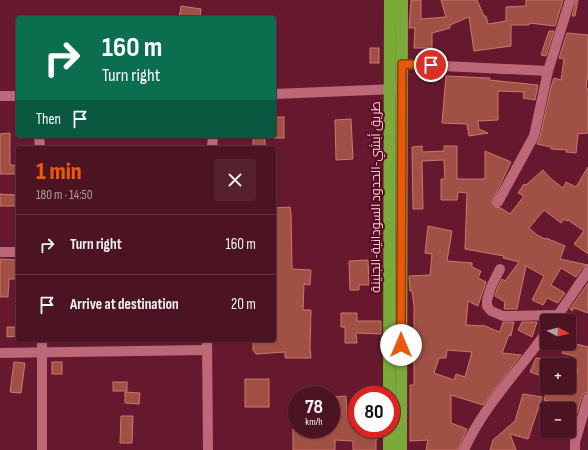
<!DOCTYPE html>
<html lang="en">
<head>
<meta charset="utf-8">
<style>
  :root { --surface:#4c1322; --page:#56202f; --text:#f1f3f6; --muted:#b29ea5; --line:#633240; --accent:#ea580c }
  body { margin:0; font-family:"Sofia Sans Condensed",Cairo,sans-serif; background:var(--page); color:var(--text); height:100vh; display:flex; flex-direction:column; font-size:15px; white-space:nowrap }
  * { box-sizing:border-box; margin:0 }
  p { font-size:13px; color:var(--muted) }
  .icon { flex:none; width:22px; height:22px; fill:none; stroke:currentColor; stroke-width:2; stroke-linecap:round; stroke-linejoin:round }
  .map { position:relative; flex:1; overflow:hidden }
  .panel { position:absolute; left:16px; top:146px; width:260px; height:196px; display:flex; flex-direction:column; background:var(--surface); border-radius:4px; box-shadow:0 1px 3px #0004,0 0 0 1px var(--line) }
  .panel>* { flex:none }
  .hud { position:absolute; left:16px; top:16px; width:260px; height:122px; border-radius:4px; box-shadow:0 1px 3px #0004,0 0 0 1px var(--line); background:#0b6e4f; color:#fff; overflow:hidden }
  .needle { width:26px; rotate:97deg }
  .buttons { position:absolute; left:540px; top:314px; display:grid; gap:8px }
  .buttons a { display:grid; place-items:center; width:36px; height:36px; border-radius:4px; background:var(--surface); box-shadow:0 1px 3px #0004,0 0 0 1px var(--line); font-size:20px }
  .speed { position:absolute; left:288px; top:386px; display:flex; gap:8px; font-size:20px; font-weight:700; text-align:center }
  .speed>* { display:grid; place-content:center; width:52px; height:52px; border-radius:50%; background:var(--surface); box-shadow:0 1px 3px #0004,0 0 0 1px var(--line); line-height:1 }
  .speed small { font-size:10px; font-weight:400 }
  .speed .limit { border:6px solid #d22; background:#fff; color:#111 }
  .pin { position:absolute; display:grid; place-items:center; width:34px; height:34px; color:#fff; margin:-17px; border:2px solid #fff; border-radius:50%; box-shadow:0 1px 4px #0007 }
  .me { position:absolute; width:44px; margin:-22px; rotate:0deg; stroke-linejoin:round; filter:drop-shadow(0 0 3px #0008) }
  .turn { display:flex; align-items:center; gap:14px; height:84px; padding:0 20px; font-size:18px }
  .turn .icon { width:52px; height:52px; stroke-width:2.5 }
  .turn b { display:block; font-size:28px; line-height:34px }
  .then { display:flex; align-items:center; height:38px; padding:0 20px; background:#0003; gap:8px; font-size:15px }
  .round { display:grid; place-items:center; flex:none; width:42px; height:42px; border-radius:4px; background:var(--page) }
  .headline { display:flex; align-items:center; justify-content:space-between; height:68px; padding:0 20px }
  h1 { font-size:24px; font-weight:800; line-height:30px; color:var(--accent) }
  ul { padding:0; list-style:none }
  li { display:flex; align-items:center; gap:12px; height:60px; padding:0 20px; border-top:1px solid var(--line) }
  li div { flex:1 }
  li b { display:block; font-size:15px }
  li em { font-style:normal }
  .map>svg:first-child { display:block }
</style>
</head>
<body>
<div class="map">
<svg width="588" height="450" viewBox="0 0 588 450">
  <rect width="100%" height="100%" fill="#66192e"/>
  <!-- building -->
  <g fill="#a05045" stroke="#ce796d" fill-rule="evenodd">
    <polygon points="411,0 421,0 421,19 446,17 441,0 477,0 484,16 486,16 488,24 506,21 506,7 526,6 526,0 563,0 555,26 529,23 529,25 511,25 511,46 474,51 469,17 450,25 450,28 432,33 432,48 414,48 415,28 409,28"/>
    <polygon points="576,0 578,0 575,16 572,16"/>
    <polygon points="181,6 201,9 200,18 179,18"/>
    <polygon points="549,31 554,31 546,56 541,55"/>
    <polygon points="567,33 588,35 588,73 586,88 588,89 588,133 578,134 576,153 566,152 567,150 551,149 551,147 537,144 540,137 551,87 554,78 561,80 564,59 559,58"/>
    <rect x="370" y="48" width="9" height="15"/>
    <polygon points="446,76 490,78 489,80 538,85 535,100 523,98 524,92 498,91 498,120 478,121 479,129 488,133 469,136 467,124 442,123"/>
    <rect x="274" y="117" width="10" height="21"/>
    <polygon points="351,119 353,159 336,160 335,120"/>
    <polygon points="10,133 10,165 18,165 18,174 0,174 0,134"/>
    <rect x="253" y="136" width="12" height="12"/>
    <polygon points="422,146 422,152 444,151 444,146 457,146 457,179 485,179 485,151 511,162 492,202 495,207 501,208 510,214 524,196 518,193 524,184 526,185 543,170 550,178 563,188 566,182 576,187 588,167 588,254 574,244 584,231 568,220 567,221 564,219 561,223 544,210 529,228 537,235 545,239 546,238 565,246 560,259 588,265 583,267 576,277 561,268 551,285 565,293 558,303 547,298 543,305 532,300 544,276 526,266 517,309 504,309 505,302 495,296 497,289 502,279 505,281 519,262 503,258 504,256 465,249 467,193 458,192 457,200 441,200 441,179 445,179 444,160 422,161 423,209 413,209 412,147"/>
    <polygon points="0,194 16,195 16,206 0,206"/>
    <polygon points="290,207 291,213 292,269 311,270 310,285 304,284 303,310 311,310 310,347 311,358 285,358 285,352 256,354 253,350 253,340 274,340 274,223 275,223 274,208"/>
    <path d="M428,226L452,231L447,261L472,263V267L481,271L478,278L486,282L478,306L468,301L466,325L482,326V325L500,332L503,322H514L511,336L509,335L502,353L521,355L483,405L451,395V423L467,429L458,450H426L428,440L410,441V385H414V306L412,291H410L409,276L430,275L432,254L425,253ZM447,350L472,352L465,377L456,374L454,380L434,373L439,358H446Z"/>
    <polygon points="0,259 18,260 18,279 9,279 8,297 0,297"/>
    <polygon points="368,260 369,285 359,285 359,290 350,290 349,261"/>
    <polygon points="588,283 588,313 574,308 572,311 570,309"/>
    <polygon points="341,313 357,313 357,321 381,321 381,334 356,333 357,343 345,343 345,327 341,327"/>
    <polygon points="522,322 537,322 532,337 518,330"/>
    <polygon points="7,327 18,327 18,336 7,337"/>
    <polygon points="569,342 588,347 588,392 584,393 582,396 576,416 573,415 575,408 544,400 548,387 556,387 573,391 578,368 572,366 574,356 562,353 566,343 569,343"/>
    <polygon points="536,358 547,359 547,378 530,372"/>
    <polygon points="14,362 25,363 21,393 10,392"/>
    <rect x="52" y="362" width="10" height="12"/>
    <rect x="245" y="379" width="24" height="28"/>
    <rect x="113" y="382" width="14" height="9"/>
    <polygon points="125,392 140,393 139,404 125,403"/>
    <polygon points="523,394 542,397 528,439 510,434 516,450 490,450 493,440 515,421"/>
    <polygon points="346,396 347,417 357,417 356,429 378,429 378,439 376,439 376,450 353,450 353,441 335,440 335,450 293,450 293,429 331,429 332,397"/>
    <polygon points="121,416 133,416 132,443 120,443"/>
  </g>
  <g fill="none" stroke-linecap="round" stroke-linejoin="round">
    <!-- street -->
    <g stroke="#bd6878" stroke-width="10">
      <polyline points="402,64 548,71"/>
      <polyline points="274,94 396,89"/>
      <polyline points="0,96 18,96"/>
      <polyline points="39,136 40,148"/>
      <polyline points="212,148 213,136"/>
      <polyline points="498,202 534,136 548,71 570,0"/>
      <polyline points="0,252 18,252"/>
      <polyline points="500,269 491,287 487,300 487,306 491,311 503,316 558,315"/>
      <polyline points="554,321 588,271"/>
      <polyline points="207,340 208,450"/>
      <polyline points="0,353 207,350"/>
      <polyline points="42,450 42,340"/>
      <path d="M464,450C484,405 519,371 547,331"/>
      <polyline points="575,450 575,442 588,398"/>
    </g>
    <!-- highway -->
    <g stroke="#7caa3a" stroke-width="12">
      <polyline points="389,395 390,0"/>
      <polyline points="389,429 389,450"/>
      <polyline points="401,450 402,0"/>
    </g>
  </g>
  <g fill="none" stroke-linecap="round" stroke-linejoin="round">
    <defs>
      <polyline id="route" points="401,345 402,64 431,65"/>
    </defs>
    <!-- route casing -->
    <use href="#route" stroke="#983908" stroke-width="10"/>
    <!-- route -->
    <use href="#route" stroke="#ea580c" stroke-width="7"/>
  </g>
  <g text-anchor="middle" stroke-width="4" stroke-linejoin="round" paint-order="stroke">
    <!-- street labels -->
    <g font-size="13" fill="#fcccd3" stroke="#5a0c24">
      <text transform="translate(375 197) rotate(-90)" y="5">طريق أبشي-الحدود السودانية-الجنينة</text>
    </g>
  </g>
</svg>
<div class="buttons">
<a><svg class="needle" viewBox="-14 -14 28 28"><path d="M0-13l5 13h-10z" fill="#e53935"/><path d="M0 13l5-13h-10z" fill="#b29ea5"/></svg></a>
<a>+</a>
<a>−</a>
</div>
<div class="speed"><div>78<small>km/h</small></div><div class="limit">80</div></div>
<div class="pin" style="left:431px;top:65px;background:#d93025"><svg class="icon" aria-label="arrive" viewBox="0 0 24 24"><path d="M6 21V4h12l-3 4 3 4H6"/></svg></div>
<svg class="me" style="left:401px;top:345px" viewBox="-20 -20 40 40"><circle r="19" fill="#fff"/><path d="M0-13L10 11 0 6-10 11z" fill="#ea580c"/></svg>
<div class="hud">
<div class="turn"><svg class="icon" aria-label="right" viewBox="0 0 24 24"><path d="M7 20v-9h11M14 6l5 5-5 5"/></svg><div><b>160 m</b>Turn right</div></div>
<div class="then">Then<svg class="icon" aria-label="arrive" viewBox="0 0 24 24"><path d="M6 21V4h12l-3 4 3 4H6"/></svg></div>
</div>
<section class="panel">
<div class="headline"><div><h1>1 min</h1><p>180 m · 14:50</p></div><a class="round"><svg class="icon" aria-label="close" viewBox="0 0 24 24"><path d="M6 6l12 12M18 6L6 18"/></svg></a></div>
<ul>
<li><svg class="icon" aria-label="right" viewBox="0 0 24 24"><path d="M7 20v-9h11M14 6l5 5-5 5"/></svg><div><b>Turn right</b></div><em>160 m</em></li>
<li><svg class="icon" aria-label="arrive" viewBox="0 0 24 24"><path d="M6 21V4h12l-3 4 3 4H6"/></svg><div><b>Arrive at destination</b></div><em>20 m</em></li>
</ul>
</section>
</div>
</body>
</html>
